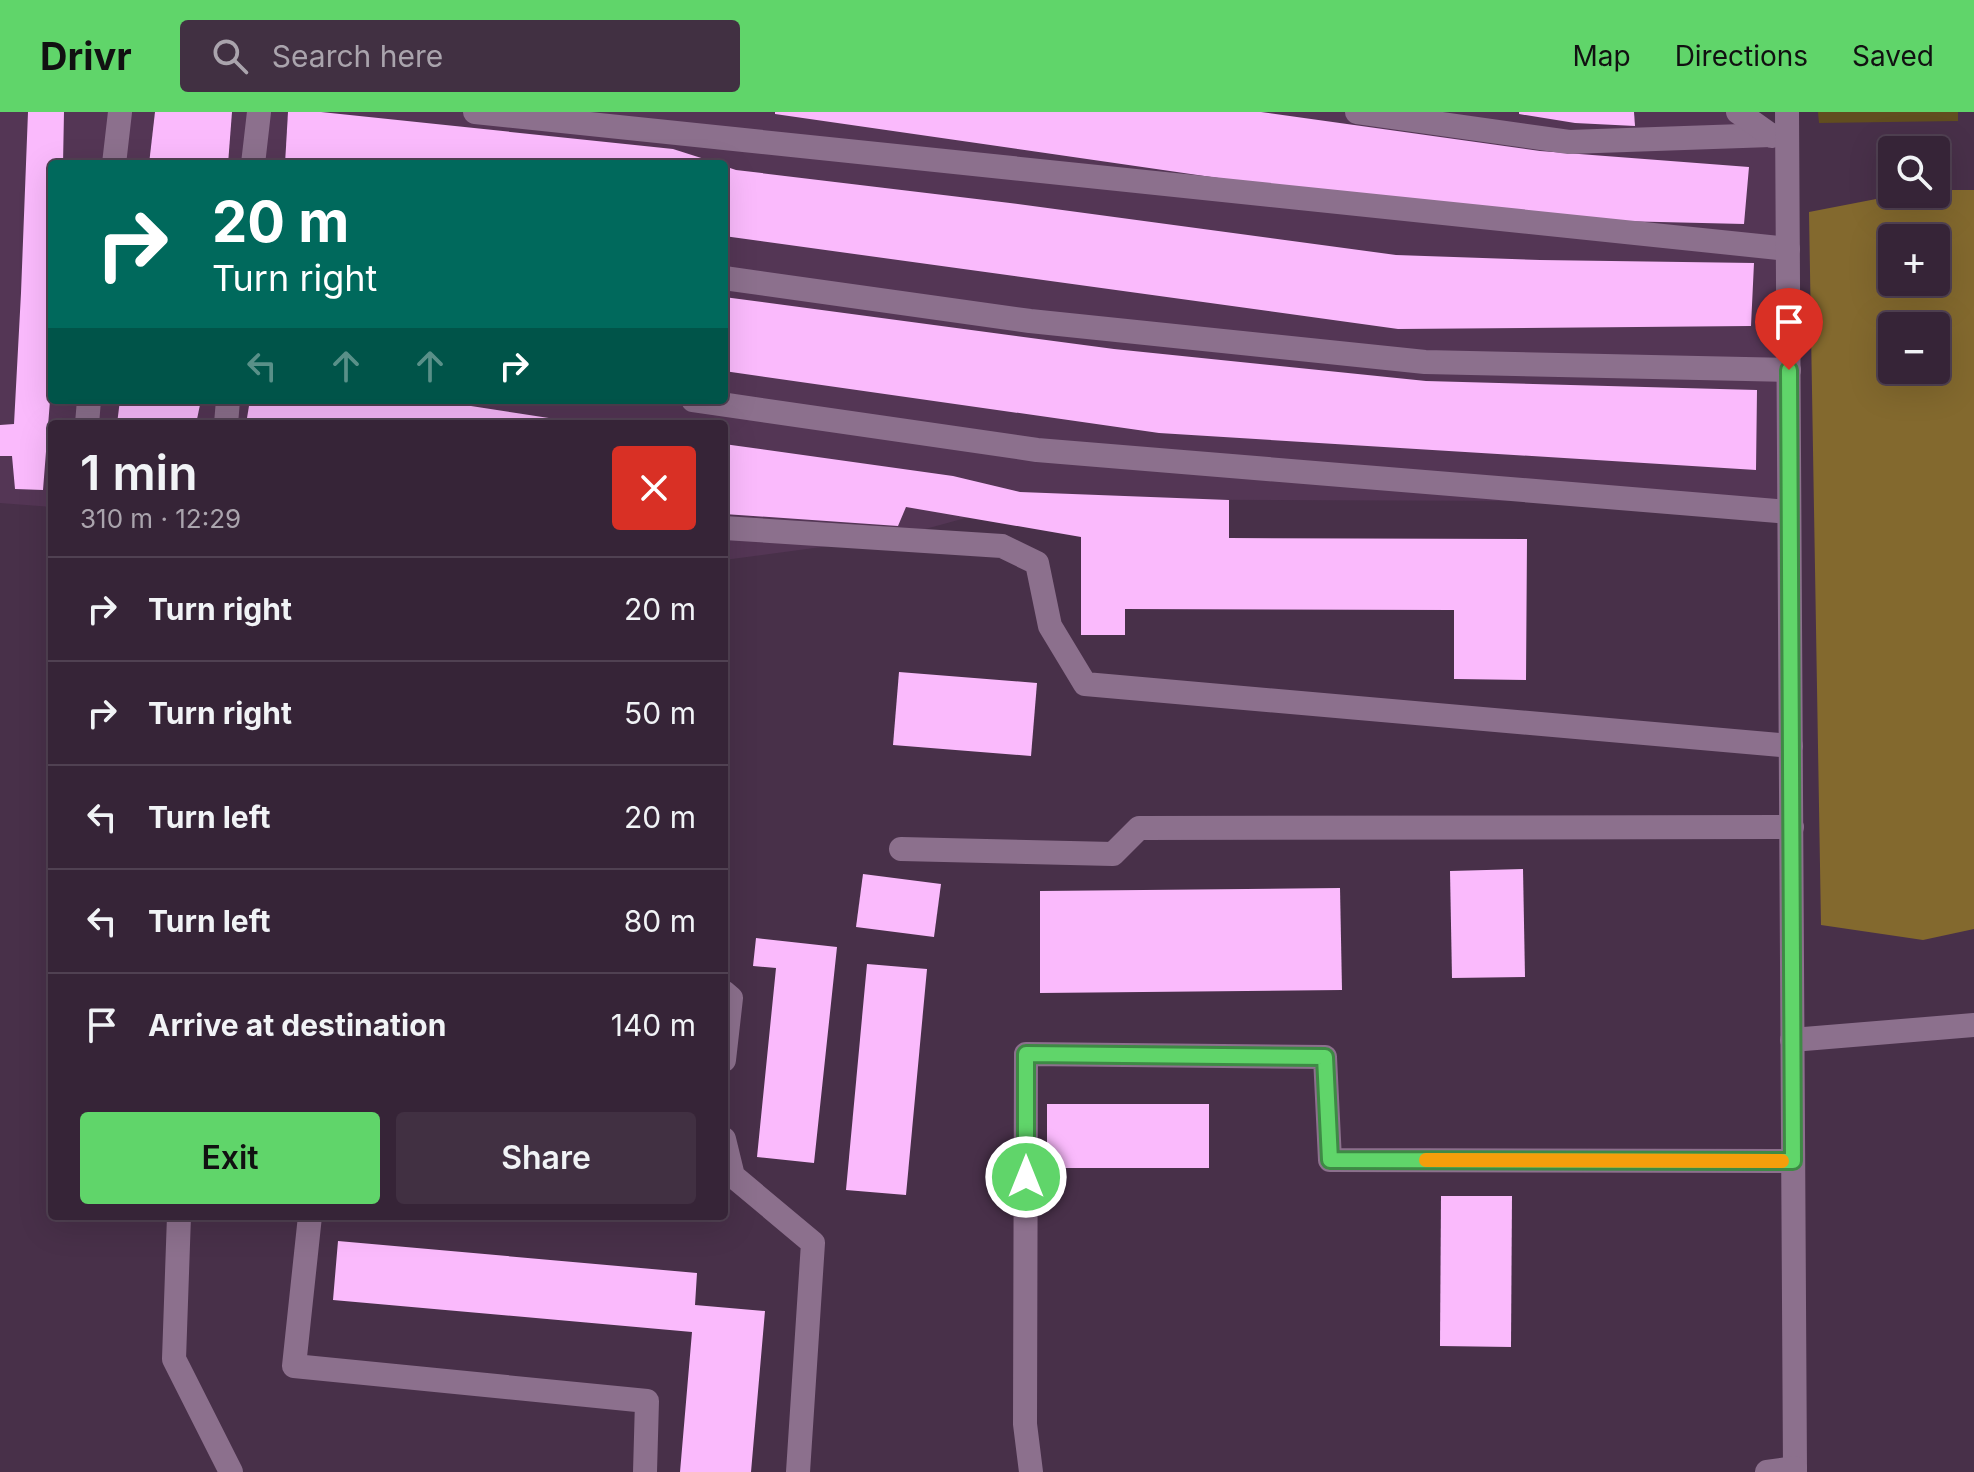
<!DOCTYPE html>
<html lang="en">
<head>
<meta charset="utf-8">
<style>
  :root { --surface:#362437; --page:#413042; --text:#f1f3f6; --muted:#aaa4ad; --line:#504152; --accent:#60d56a }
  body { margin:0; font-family:Inter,sans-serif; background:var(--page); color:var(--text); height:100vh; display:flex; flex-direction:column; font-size:30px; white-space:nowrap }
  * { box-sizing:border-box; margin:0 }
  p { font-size:26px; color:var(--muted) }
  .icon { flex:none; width:44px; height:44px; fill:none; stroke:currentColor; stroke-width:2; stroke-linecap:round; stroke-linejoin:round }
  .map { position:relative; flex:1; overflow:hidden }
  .drawer { position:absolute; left:48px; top:308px; width:680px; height:800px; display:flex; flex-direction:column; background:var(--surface); border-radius:8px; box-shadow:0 8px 32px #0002,0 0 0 2px var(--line) }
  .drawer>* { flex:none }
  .top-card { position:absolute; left:48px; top:48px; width:680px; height:244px; border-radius:8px; box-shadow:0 8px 32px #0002,0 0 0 2px var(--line); background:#00695c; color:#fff; overflow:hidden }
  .fabs { position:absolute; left:1878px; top:24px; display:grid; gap:16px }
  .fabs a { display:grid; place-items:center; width:72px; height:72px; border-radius:8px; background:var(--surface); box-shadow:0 8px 32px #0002,0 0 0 2px var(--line); font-size:40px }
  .pin { position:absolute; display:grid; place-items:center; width:68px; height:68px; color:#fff; margin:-82px -34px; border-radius:50% 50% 50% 0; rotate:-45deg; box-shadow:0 0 8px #0007 }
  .pin .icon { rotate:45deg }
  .me { position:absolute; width:88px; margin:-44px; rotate:0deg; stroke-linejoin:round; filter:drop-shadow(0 0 6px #0008) }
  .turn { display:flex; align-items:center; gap:28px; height:168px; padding:0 32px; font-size:36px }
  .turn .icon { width:104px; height:104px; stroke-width:2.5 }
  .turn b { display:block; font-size:56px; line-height:68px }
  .lanes { display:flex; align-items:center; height:76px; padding:0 32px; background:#0003; justify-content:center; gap:40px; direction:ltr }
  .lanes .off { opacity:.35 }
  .round { display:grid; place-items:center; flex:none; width:84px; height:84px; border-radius:8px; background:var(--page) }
  .headline { display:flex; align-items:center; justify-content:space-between; height:136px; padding:0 32px }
  h1 { font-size:48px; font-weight:600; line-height:60px }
  .cta { display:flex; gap:16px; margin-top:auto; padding:16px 32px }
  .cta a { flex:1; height:92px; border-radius:8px; background:var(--accent); color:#111; font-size:32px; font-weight:600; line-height:92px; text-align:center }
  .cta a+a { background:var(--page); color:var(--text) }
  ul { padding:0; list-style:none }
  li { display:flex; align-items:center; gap:24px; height:104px; padding:0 32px; border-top:2px solid var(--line) }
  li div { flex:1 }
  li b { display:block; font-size:30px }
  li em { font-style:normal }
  header { display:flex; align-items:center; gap:48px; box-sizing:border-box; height:112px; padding:0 40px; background:var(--accent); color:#111 }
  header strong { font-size:38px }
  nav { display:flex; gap:44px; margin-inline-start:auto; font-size:28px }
  .search { width:560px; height:72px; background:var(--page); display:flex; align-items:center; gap:20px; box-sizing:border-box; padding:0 28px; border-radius:8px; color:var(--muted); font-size:30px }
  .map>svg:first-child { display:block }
</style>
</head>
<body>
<header>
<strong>Drivr</strong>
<div class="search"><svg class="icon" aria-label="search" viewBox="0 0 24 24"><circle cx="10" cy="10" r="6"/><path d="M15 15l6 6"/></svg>Search here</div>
<nav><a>Map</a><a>Directions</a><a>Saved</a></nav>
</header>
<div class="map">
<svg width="1974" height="1360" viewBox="0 0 1974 1360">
  <rect width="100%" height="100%" fill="#483049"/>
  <!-- built -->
  <path fill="#543655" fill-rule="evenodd" d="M0,0H1736L1779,28L1781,390L1035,387L896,425L724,448V312H52V395L0,391ZM52,52H724V288H52Z"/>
  <!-- green -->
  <polygon fill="#614d1f" points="1818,0 1958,0 1958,9 1819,11"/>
  <!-- forest -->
  <path fill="#83692e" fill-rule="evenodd" d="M1936,78H1974V817L1923,828L1821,813L1809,100L1902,82H1936ZM1892,126H1936V170H1892ZM1892,214H1936V258H1892Z"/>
  <!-- building -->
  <g fill="#fabafc">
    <polygon points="28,0 64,0 63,52 52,52 52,263 43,378 15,377 12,344 0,344 0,313 14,312 21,181"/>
    <polygon points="155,0 232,0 228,52 149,52"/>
    <polygon points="288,0 321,0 673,37 717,51 285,52"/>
    <polygon points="775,0 1261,0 1540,39 1749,55 1744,112 1495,106 775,2"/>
    <polygon points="1519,0 1634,0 1635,14 1575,11 1519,2"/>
    <polygon points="724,54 736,58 1010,91 1396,143 1540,148 1754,151 1751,214 1398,217 724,124"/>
    <polygon points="724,185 1114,237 1426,269 1757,278 1756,358 1159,321 724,259"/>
    <polygon points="120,288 201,288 196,312 117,312"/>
    <polygon points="250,288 432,288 575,310 575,312 246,312"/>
    <polygon points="724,332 953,364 1020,380 1229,388 1229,426 1527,427 1526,568 1454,567 1454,498 1125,497 1125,523 1081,523 1081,425 906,395 898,414 724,402"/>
    <polygon points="899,560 1037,571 1031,644 893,633"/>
    <polygon points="1523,757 1525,865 1452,866 1450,759"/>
    <polygon points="863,762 941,772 934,825 856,815"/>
    <polygon points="1340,776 1342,878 1040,881 1040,779"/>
    <polygon points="756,826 837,835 814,1051 757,1045 776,856 753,854"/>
    <polygon points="867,852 927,857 906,1083 846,1078"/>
    <rect x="1047" y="992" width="162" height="64"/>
    <polygon points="1441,1084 1512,1084 1511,1235 1440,1234"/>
    <polygon points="338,1129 697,1161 695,1193 765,1199 751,1360 680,1360 692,1220 333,1188"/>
  </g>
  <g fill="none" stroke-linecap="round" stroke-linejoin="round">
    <!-- minor -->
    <g stroke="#8c708d" stroke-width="24">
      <polyline points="475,0 1788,137"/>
      <polyline points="1357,0 1569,30 1771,23"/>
      <polyline points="1738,0 1772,24"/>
      <polyline points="1787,0 1795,1360"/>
      <polyline points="114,52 120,0"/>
      <polyline points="253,52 259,0"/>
      <polyline points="724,166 1030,209 1425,250 1789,258"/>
      <polyline points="693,288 1037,338 1789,400"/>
      <polyline points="87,312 89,288"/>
      <polyline points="226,312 228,288"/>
      <polyline points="724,416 1002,434 1037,451 1050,514 1085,572 1791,634"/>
      <polyline points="901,737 1113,742 1139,716 1792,715"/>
      <polyline points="724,880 731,886 724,948"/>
      <polyline points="1792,928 1974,913"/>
      <polyline points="724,1027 733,1064 813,1131 798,1360"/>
      <polyline points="179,1104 174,1247 231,1360"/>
      <polyline points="310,1104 294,1254 647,1289 645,1360"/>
      <polyline points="1031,1360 1025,1312 1026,942 1325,945 1330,1048 1793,1049"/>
      <polyline points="1767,1360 1795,1356"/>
    </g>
  </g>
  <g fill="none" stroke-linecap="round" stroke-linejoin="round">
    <defs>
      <polyline id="route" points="1026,1065 1026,942 1325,945 1330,1048 1793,1049 1789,258"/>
    </defs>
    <!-- route casing -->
    <use href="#route" stroke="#3e8a45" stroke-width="20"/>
    <!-- route -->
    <use href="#route" stroke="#60d56a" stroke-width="14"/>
    <!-- slow -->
    <polyline stroke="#f59e0b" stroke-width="14" points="1426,1048 1782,1049"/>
  </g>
</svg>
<div class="fabs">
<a><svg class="icon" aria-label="search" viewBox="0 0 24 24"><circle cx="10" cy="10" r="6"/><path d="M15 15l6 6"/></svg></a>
<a>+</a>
<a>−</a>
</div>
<div class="pin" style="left:1789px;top:258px;background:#d93025"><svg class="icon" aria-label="arrive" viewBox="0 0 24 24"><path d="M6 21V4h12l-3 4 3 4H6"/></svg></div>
<svg class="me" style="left:1026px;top:1065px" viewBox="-20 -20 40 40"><circle r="17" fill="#60d56a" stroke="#fff" stroke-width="3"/><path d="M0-11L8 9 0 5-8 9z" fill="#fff"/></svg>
<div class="top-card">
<div class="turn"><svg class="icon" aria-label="right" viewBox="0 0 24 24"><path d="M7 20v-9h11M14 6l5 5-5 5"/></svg><div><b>20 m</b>Turn right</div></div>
<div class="lanes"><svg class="icon off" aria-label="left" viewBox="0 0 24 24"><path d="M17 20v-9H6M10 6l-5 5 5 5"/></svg><svg class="icon off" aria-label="ahead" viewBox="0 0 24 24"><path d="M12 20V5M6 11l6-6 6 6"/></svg><svg class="icon off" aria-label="ahead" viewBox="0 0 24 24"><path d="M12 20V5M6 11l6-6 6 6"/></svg><svg class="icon" aria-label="right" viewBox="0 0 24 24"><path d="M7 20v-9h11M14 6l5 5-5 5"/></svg></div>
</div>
<section class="drawer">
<div class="headline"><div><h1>1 min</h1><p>310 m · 12:29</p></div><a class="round" style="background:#d93025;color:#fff"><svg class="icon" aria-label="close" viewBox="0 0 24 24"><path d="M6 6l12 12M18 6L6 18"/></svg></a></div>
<ul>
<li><svg class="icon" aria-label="right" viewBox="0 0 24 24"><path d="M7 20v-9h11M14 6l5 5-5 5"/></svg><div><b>Turn right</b></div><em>20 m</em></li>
<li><svg class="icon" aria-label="right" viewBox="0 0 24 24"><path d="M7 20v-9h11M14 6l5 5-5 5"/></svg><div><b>Turn right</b></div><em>50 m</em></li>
<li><svg class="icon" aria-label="left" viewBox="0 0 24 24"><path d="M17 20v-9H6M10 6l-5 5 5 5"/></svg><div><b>Turn left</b></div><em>20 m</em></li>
<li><svg class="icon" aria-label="left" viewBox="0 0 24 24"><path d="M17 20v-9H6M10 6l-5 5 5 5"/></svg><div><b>Turn left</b></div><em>80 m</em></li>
<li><svg class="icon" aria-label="arrive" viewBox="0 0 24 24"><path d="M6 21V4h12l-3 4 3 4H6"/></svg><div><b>Arrive at destination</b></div><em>140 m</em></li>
</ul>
<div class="cta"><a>Exit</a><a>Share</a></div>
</section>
</div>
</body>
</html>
